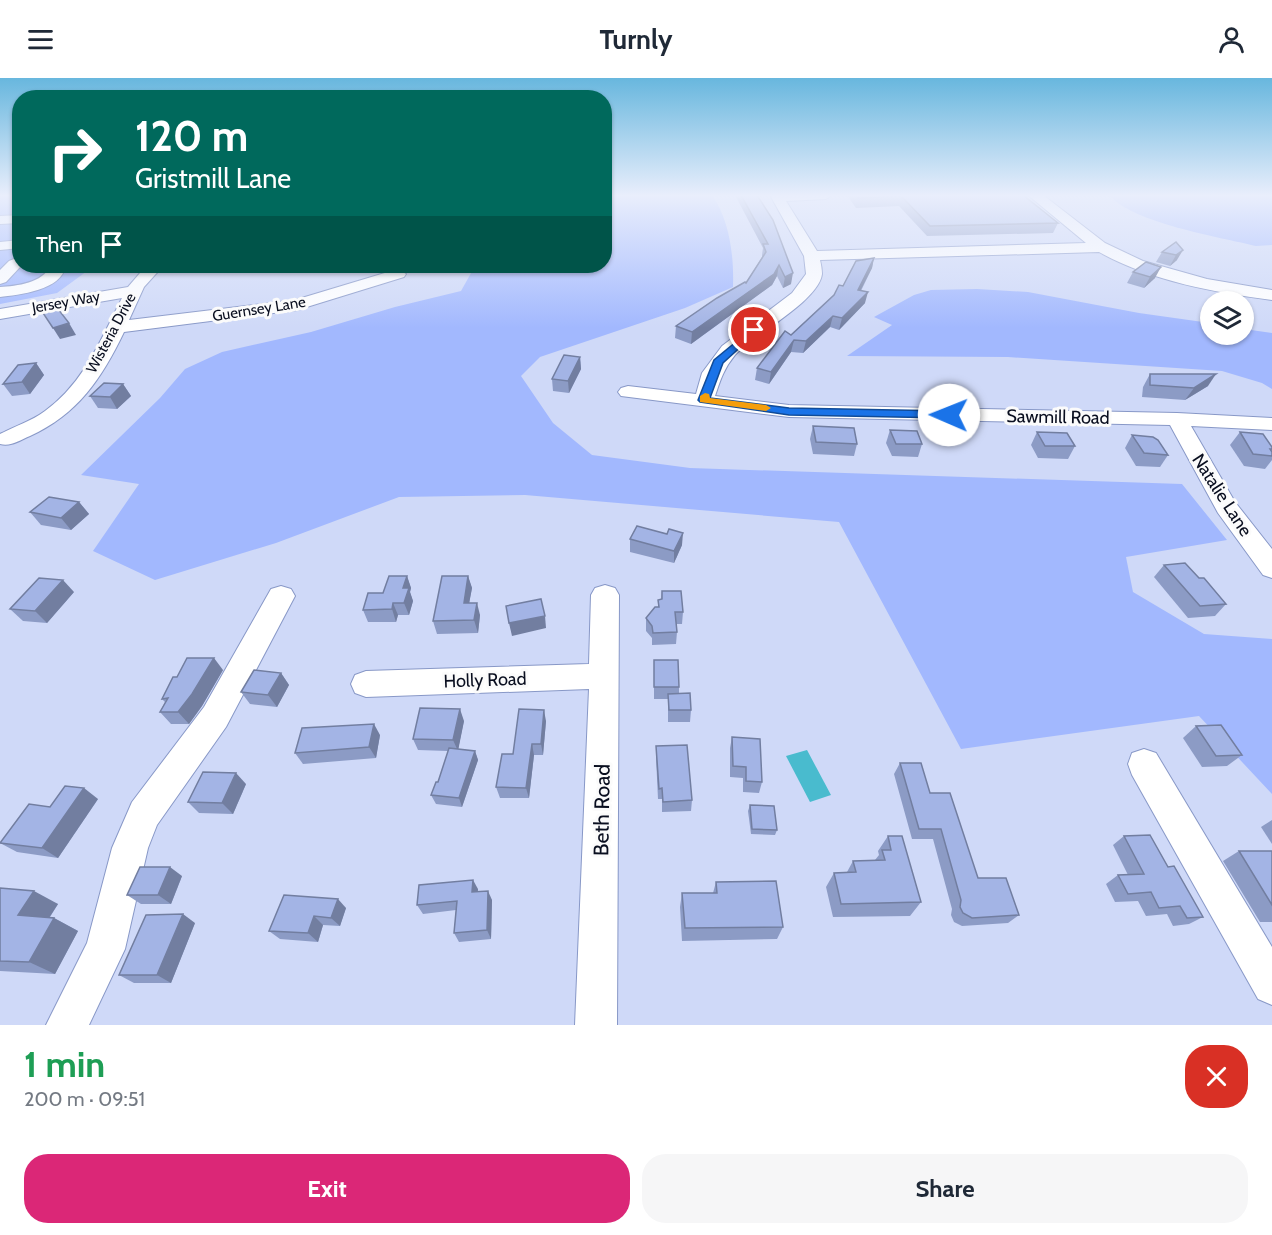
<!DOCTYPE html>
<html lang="en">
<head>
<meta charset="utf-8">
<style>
  :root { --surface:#fff; --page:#f6f6f7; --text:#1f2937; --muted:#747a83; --accent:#db2777 }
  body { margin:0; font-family:Cabin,sans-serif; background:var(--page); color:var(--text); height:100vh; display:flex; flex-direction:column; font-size:22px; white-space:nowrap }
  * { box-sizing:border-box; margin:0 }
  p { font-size:20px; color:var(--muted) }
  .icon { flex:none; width:33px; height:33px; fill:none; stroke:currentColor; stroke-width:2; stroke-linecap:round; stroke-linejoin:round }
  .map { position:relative; height:947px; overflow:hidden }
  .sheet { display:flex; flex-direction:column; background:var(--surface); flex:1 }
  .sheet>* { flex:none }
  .banner { position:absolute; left:12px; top:12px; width:600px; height:183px; border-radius:24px; box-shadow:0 2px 4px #0004; background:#00695c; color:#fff; overflow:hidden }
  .fabs { position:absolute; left:1200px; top:213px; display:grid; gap:12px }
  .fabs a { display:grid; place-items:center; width:54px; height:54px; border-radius:50%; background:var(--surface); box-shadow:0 2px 4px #0004; font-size:30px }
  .pin { position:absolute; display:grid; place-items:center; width:51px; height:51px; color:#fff; margin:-26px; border:3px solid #fff; border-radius:50%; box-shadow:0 2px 6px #0007 }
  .me { position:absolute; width:66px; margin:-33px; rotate:271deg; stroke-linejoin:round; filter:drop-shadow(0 0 4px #0008) }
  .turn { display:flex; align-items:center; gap:21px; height:126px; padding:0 24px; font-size:27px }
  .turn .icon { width:78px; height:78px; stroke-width:2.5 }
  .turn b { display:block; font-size:42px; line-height:51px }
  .then { display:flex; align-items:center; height:57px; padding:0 24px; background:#0003; gap:12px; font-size:22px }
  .round { display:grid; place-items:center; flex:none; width:63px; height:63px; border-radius:24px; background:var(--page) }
  .overview { display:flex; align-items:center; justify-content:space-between; height:102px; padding:0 24px }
  h1 { font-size:36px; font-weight:700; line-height:45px; color:#1e9e55 }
  .cta { display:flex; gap:12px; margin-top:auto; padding:12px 24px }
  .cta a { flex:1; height:69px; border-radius:24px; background:var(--accent); color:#fff; font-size:24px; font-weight:700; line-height:69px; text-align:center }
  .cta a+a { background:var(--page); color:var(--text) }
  header { display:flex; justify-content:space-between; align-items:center; height:78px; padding:0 24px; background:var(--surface); font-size:27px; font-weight:700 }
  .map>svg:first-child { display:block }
</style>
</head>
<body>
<header><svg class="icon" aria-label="menu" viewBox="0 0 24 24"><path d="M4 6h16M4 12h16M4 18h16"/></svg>Turnly<svg class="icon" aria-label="person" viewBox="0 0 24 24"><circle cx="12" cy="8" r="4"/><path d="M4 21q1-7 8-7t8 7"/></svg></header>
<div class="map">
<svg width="1272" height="947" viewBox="0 0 1272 947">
  <rect width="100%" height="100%" fill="#cfd9f8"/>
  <!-- green -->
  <g fill="#a2b8fe">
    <polygon points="0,117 19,117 20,188 94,188 57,215 0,226"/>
    <path d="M605,117H712C730,143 734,179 733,209L685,230L540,279L521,298L553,345L592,377L690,390L1182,406L1227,462L1126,479L1133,514L1204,556L1272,561V716L1199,638L961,671L839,444L525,417L399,419L276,465L155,502L93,473L139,406L81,397L160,320L185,291L222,274L311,254L395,229L461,213L475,188H604Z"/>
    <path d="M1109,117H1272V167L1256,168C1219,159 1133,145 1109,117Z"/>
    <polygon points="977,211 1028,214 1139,235 1210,245 1210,256 1244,256 1244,251 1272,255 1272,311 1262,305 1222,293 1008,279 847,278 892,247 874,239 914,217 931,212"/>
  </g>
  <!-- water -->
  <polygon fill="#49bbce" points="807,672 831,717 810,724 786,678"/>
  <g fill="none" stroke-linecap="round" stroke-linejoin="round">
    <defs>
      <g id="minor">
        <path d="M770,117H832L826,121L786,123L817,173L1086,165L1028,117H1043L1105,165L1143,183L1207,201L1272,212V222C1213,214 1151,203 1099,174L820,182C821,186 822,192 822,196C819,223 753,257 735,277C724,290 720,303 715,318L789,327L1177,335L1272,340V352L1191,348L1235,424L1272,471V500L1263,497L1218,435L1170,347L789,339L621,318L618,314L621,310L628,308L696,316L702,295L722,268L792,215L806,196L804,178Z"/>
        <polygon points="20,137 20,145 0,146 0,138"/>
        <polygon points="20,162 20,170 0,172 0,164"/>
        <polygon points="14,181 19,183 21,188 6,204 0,206 0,192 9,183"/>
        <path d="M50,188H65C63,212 18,217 0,219V209C17,208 43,205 50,188Z"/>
        <path d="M146,188H163L144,209L129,242L295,222L398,191L406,196L404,199L297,232L124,254C102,300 78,336 30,358C20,362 11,369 0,366V356C15,348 32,343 45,333C84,305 101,261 122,220L0,241V231L128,209Z"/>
        <polygon points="605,507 615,510 619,517 617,947 575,947 589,611 366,619 355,615 351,606 355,597 366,593 589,586 591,517 595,510"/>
        <polygon points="281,508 291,511 295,518 226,649 157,747 148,770 125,871 89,947 46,947 87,865 112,770 132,724 204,629 271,511"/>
        <polygon points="1144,671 1156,675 1272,869 1272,927 1258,921 1132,697 1128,686 1132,675"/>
      </g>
    </defs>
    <!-- minor casing -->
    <use href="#minor" stroke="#8898c7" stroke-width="2"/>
    <!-- minor -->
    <use href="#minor" fill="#fff" fill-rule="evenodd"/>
  </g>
  <!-- wall -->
  <g fill="#8c9bc5">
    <polygon points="735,117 757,117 791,206 783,210 777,198 772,207 691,266 675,260 676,248 746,205 762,179 762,177 763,170"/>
    <polygon points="847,117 1023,117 1058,145 1053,155 927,158 899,128 856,130"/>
    <polygon points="1176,164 1177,182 1170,188 1156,184 1162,174"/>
    <polygon points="874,180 872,190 861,213 865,225 839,252 830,249 803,275 791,274 769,306 755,302 757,290 791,257 843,208"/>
    <polygon points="1133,194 1155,200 1144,210 1127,205"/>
    <polygon points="580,279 581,291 569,315 553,313 552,301"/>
    <polygon points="36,285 44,297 30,316 12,318 3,306"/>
    <polygon points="1150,296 1208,308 1185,322 1142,319 1143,309"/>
    <polygon points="123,306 131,318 117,331 98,330 90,318"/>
    <polygon points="813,348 857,366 854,378 813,376 810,361"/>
    <polygon points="890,352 922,366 918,379 892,378 886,365"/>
    <polygon points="1037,354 1075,368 1068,381 1038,380 1031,367"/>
    <polygon points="1240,354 1272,369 1272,382 1265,391 1244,388 1230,367"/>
    <polygon points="1132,357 1168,377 1160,389 1136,388 1125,370"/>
    <polygon points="79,424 89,436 71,452 41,447 30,434"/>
    <polygon points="630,461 682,467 674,485 630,474"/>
    <polygon points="1164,487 1199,500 1226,526 1215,538 1188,540 1154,499"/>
    <polygon points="407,498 411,510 410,514 413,523 409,537 398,537 396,544 368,544 363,532"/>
    <polygon points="468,498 472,510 469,525 480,537 478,555 437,556 433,543"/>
    <polygon points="662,513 683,534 682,546 676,546 677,554 676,566 652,567 652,560 646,553 646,540 658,529 658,522 661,522"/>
    <polygon points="74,514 47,545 23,543 10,531"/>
    <polygon points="654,582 679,609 679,615 691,632 690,644 668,644 668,621 654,621"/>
    <polygon points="223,592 202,628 189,646 171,646 160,634 165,624 162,621 177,599"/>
    <polygon points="281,595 289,607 277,629 250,626 241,614"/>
    <polygon points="464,643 458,671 475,673 478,682 462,729 436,726 431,717 438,704 448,673 418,672 413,661"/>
    <polygon points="546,643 543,677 534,677 529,720 500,720 496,709"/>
    <polygon points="1196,648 1242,677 1227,688 1202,689 1183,660"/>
    <polygon points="380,657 376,680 303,686 295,675"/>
    <polygon points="732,659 762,704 759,715 743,714 743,700 730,699 730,670"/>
    <polygon points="656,668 692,722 691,733 662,734 662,721 658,721 656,679"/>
    <polygon points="900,685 930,715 978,800 1019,837 1008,845 962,848 954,844 951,837 952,831 933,761 912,761 894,696"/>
    <polygon points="246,706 233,736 199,735 188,724"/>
    <polygon points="98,721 58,780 17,774 0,765 50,729"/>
    <polygon points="750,727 777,752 775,757 751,756 748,733"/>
    <polygon points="1272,742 1272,766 1261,749"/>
    <polygon points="888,758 921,824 910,838 833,839 826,809 834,795 847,794 853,783 875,782 879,777 878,773"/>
    <polygon points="1124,758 1168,789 1203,839 1189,846 1173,848 1167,836 1146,838 1138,823 1115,824 1106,806 1118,797 1128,797 1113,767"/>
    <polygon points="1239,773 1272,773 1272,844 1260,844 1223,783"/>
    <polygon points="182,798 171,826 141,826 127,817"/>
    <polygon points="716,804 783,849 777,861 682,863 680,829 682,815 713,815"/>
    <polygon points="0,810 58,826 50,839 54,840 78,853 55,896 0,893"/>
    <polygon points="478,811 477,814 492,822 491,861 459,864 454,855 456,832 423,836 417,827"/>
    <polygon points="284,817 346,830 340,848 323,847 318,864 280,861 269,853"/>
    <polygon points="195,845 171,905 134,905 119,897"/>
  </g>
  <!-- shaded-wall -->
  <g fill="#727ea0">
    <polygon points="1183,172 1177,182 1170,188 1176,177"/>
    <polygon points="874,180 872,190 855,223 858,212"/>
    <polygon points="779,187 777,198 772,207 691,266 692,254"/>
    <polygon points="1161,189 1155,200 1144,210 1150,199"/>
    <polygon points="793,195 791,206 783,210 785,199"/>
    <polygon points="868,214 865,225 839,252 842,240"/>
    <polygon points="833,238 830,249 803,275 806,263"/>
    <polygon points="69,245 76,257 60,261 53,250"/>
    <polygon points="794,262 791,274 769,306 771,294"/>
    <polygon points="580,279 581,291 569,315 568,303"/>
    <polygon points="36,285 44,297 30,316 22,304"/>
    <polygon points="1216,296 1208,308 1185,322 1194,310"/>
    <polygon points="123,306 131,318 117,331 110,319"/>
    <polygon points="79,424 89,436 71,452 61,440"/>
    <polygon points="683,455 682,467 674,485 674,473"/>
    <polygon points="407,498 411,510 410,514 413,523 409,537 404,525 403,510"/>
    <polygon points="468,498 472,510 467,537 464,525"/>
    <polygon points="63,502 74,514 47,545 35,533"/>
    <polygon points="393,525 398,537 396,544 392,531"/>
    <polygon points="477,525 480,537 478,555 474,542"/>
    <polygon points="545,538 546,550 512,558 509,545"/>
    <polygon points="214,580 223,592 202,628 189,646 178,634"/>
    <polygon points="281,595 289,607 277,629 268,617"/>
    <polygon points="460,631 464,643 458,673 453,662"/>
    <polygon points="544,632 546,643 543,677 541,666"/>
    <polygon points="374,646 380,657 376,680 369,669"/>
    <polygon points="532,666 534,677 529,720 526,710"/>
    <polygon points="475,673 478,682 462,729 459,720"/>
    <polygon points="236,695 246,706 233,736 222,725"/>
    <polygon points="84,710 98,721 58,780 42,770"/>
    <polygon points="170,789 182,798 171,826 158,817"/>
    <polygon points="473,802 478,811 477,823 472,814"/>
    <polygon points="34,813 58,826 43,849 18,837"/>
    <polygon points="488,813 492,822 491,861 487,852"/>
    <polygon points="338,821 346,830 340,848 331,840"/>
    <polygon points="183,836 195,845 171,905 157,897"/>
    <polygon points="314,838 323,847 318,864 308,855"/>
    <polygon points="54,840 78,853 55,896 29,884"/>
  </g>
  <!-- building -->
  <g fill="#a3b4e5" stroke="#727ea0" stroke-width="1.5">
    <polygon points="741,117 757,117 773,142 793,195 785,199 779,187 774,196 692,254 676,248 717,220 745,204 746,205 766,174 763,166 768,166"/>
    <polygon points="857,117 1023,117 1058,145 930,148 901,118 858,120"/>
    <polygon points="1176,164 1183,172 1176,177 1162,174"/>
    <polygon points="874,180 858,212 868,214 842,240 833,238 806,263 794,262 771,294 757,290 785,253 791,257 834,217 839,207 843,208 856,183"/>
    <polygon points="1146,184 1161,189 1150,199 1133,194"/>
    <polygon points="58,231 69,245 53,250 43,235"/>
    <polygon points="564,277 580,279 568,303 552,301"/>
    <polygon points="36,285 22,304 3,306 18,287"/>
    <polygon points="1150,296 1216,296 1194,310 1150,307"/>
    <polygon points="104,305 123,306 110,319 90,318"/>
    <polygon points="813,348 854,350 857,366 816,364"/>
    <polygon points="890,352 917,353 922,366 896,366"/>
    <polygon points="1037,354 1067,355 1075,368 1045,368"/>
    <polygon points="1240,354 1263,356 1272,369 1272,371 1270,371 1272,374 1272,378 1253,376"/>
    <polygon points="1132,357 1153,359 1158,362 1168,377 1144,375"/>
    <polygon points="49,419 79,424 61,440 30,434"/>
    <polygon points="637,448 667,456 669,451 683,455 674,473 630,461"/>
    <polygon points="1185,485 1199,500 1204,500 1226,526 1200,528 1164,487"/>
    <polygon points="389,498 407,498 403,510 409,510 404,525 393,525 392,531 363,532 368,515 383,515"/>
    <polygon points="442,498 468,498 464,525 477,525 474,542 433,543"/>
    <polygon points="39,500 63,502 35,533 10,531"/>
    <polygon points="662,513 681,513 683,534 675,534 677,554 653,555 652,548 646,540 655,529 659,529 658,522 662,521"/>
    <polygon points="541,521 545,538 509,545 506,528"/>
    <polygon points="187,580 214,580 192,616 178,634 160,634 168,620 162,621 173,599 177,599"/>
    <polygon points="654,582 678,582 679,609 654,609"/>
    <polygon points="254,592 281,595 268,617 241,614"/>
    <polygon points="690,615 691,632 669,632 668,616"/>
    <polygon points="420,630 460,631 453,662 413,661"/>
    <polygon points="519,631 544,632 541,666 532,666 526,710 496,709 502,676 513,676"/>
    <polygon points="374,646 369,669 295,675 302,650"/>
    <polygon points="1221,647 1242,677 1216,678 1196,648"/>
    <polygon points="732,659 760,661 762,704 746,703 746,689 733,688"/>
    <polygon points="687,667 692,722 663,724 662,710 659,711 656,668"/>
    <polygon points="449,670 475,673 459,720 431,717 436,704 438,704"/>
    <polygon points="900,685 921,685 930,715 950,715 978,800 1006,800 1019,837 972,840 963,835 960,829 961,822 941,751 919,751"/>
    <polygon points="203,694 236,695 222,725 188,724"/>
    <polygon points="65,708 84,710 42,770 0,765 29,726 50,729"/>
    <polygon points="750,727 774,728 777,752 752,751"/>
    <polygon points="1150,757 1168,789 1174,788 1203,839 1187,840 1180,828 1159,830 1151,814 1128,816 1118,797 1144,796 1124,758"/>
    <polygon points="888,758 902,758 921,824 841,826 834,795 856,794 853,783 885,782 882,772 891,772"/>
    <polygon points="1239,773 1272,773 1272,827"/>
    <polygon points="140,789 170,789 158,817 127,817"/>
    <polygon points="473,802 472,814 488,813 487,852 454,855 457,823 417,827 419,807"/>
    <polygon points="776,803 783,849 685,850 682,815 717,815 716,804"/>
    <polygon points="0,810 34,813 18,837 54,840 29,884 0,883"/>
    <polygon points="284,817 338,821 331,840 314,838 308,855 269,853"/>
    <polygon points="183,836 157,897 119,897 146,837"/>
  </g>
  <!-- sky -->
  <linearGradient id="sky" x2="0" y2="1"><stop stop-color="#68b7de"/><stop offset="0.47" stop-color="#e9eefc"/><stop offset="1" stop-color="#e9eefc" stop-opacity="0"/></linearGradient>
  <rect width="1272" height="250" fill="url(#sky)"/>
  <!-- route -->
  <polygon fill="#1a73e8" stroke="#114b97" stroke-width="1.5" points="754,249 757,250 757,254 723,285 710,320 789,330 949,333 954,337 949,340 789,337 700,324 698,322 714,282"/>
  <!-- slow -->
  <polygon fill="#f59e0b" points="705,315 709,316 710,320 766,327 771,330 766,333 700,324 700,318"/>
  <g text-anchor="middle" stroke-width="6" stroke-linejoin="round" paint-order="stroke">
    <!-- far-street labels -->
    <g font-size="15" fill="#090e1f" stroke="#fbfbfb">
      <text transform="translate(66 224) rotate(-10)" y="5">Jersey Way</text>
      <text transform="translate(259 231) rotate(-9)" y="5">Guernsey Lane</text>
      <text transform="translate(111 255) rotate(-62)" y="5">Wisteria Drive</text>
    </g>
    <!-- street labels -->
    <g font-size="18" fill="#090e1f" stroke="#fbfbfb">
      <text transform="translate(1058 339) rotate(1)" y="6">Sawmill Road</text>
      <text transform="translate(1222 417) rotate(57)" y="6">Natalie Lane</text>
      <text transform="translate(485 602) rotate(-2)" y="6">Holly Road</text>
    </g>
    <!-- near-street labels -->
    <g font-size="21" fill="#090e1f" stroke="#fbfbfb">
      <text transform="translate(602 732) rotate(-89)" y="7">Beth Road</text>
    </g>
  </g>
</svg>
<div class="fabs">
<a><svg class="icon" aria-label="layers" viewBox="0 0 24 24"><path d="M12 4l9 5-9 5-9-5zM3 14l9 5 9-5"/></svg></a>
</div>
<div class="pin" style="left:754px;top:252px;background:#d93025"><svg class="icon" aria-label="arrive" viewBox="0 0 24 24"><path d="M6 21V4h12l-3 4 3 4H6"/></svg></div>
<svg class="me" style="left:949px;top:337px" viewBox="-20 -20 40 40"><circle r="19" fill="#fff"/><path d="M0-13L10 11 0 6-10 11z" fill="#1a73e8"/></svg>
<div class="banner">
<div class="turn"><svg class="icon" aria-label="right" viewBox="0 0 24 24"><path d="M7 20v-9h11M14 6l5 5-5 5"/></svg><div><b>120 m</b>Gristmill Lane</div></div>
<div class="then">Then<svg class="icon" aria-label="arrive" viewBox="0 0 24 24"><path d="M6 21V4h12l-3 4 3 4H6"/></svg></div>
</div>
</div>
<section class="sheet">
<div class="overview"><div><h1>1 min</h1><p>200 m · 09:51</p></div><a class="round" style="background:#d93025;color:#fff"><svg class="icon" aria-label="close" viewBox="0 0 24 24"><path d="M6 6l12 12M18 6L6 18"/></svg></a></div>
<div class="cta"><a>Exit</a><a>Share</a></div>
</section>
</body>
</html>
